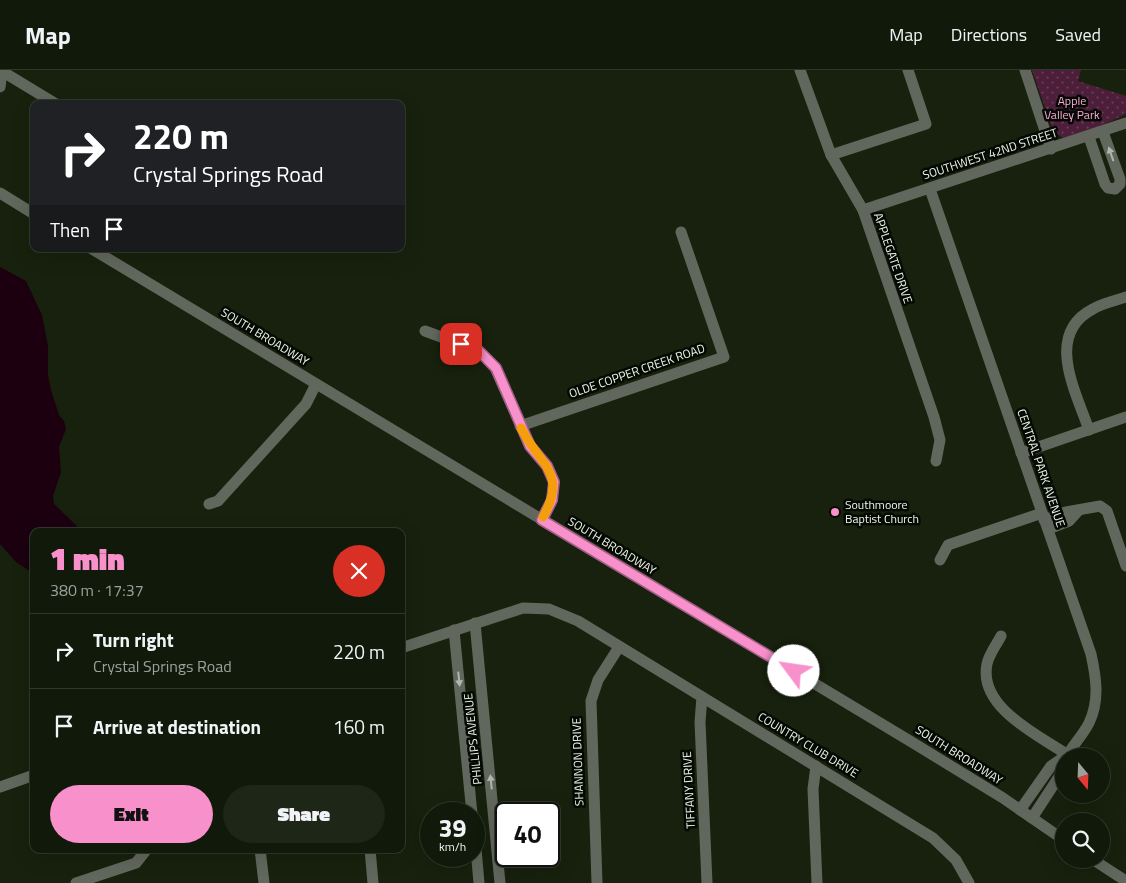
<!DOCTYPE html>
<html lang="en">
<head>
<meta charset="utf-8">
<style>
  :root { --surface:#11190a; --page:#1e2618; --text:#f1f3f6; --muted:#9ca09c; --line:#30382b; --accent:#f890cb }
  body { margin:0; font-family:"Titillium Web",sans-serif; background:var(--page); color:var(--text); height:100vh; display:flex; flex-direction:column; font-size:19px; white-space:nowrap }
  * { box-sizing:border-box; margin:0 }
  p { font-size:16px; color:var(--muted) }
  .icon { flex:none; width:28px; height:28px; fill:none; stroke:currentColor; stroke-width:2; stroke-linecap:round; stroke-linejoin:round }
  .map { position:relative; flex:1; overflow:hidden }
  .sheet { position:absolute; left:30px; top:458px; width:375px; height:325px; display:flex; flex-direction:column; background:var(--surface); border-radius:10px; box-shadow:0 5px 20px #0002,0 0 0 1px var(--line) }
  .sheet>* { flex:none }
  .banner { position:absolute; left:30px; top:30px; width:375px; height:152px; border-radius:10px; box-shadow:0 5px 20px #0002,0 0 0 1px var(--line); background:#202124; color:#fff; overflow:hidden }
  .needle { width:32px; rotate:161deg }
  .tools { position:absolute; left:1055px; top:678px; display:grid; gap:10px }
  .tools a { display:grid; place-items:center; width:55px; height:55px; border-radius:50%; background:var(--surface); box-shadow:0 5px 20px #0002,0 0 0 1px var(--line); font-size:25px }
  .speed { position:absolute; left:420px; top:732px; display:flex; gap:10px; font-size:25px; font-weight:700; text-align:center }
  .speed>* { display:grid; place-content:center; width:65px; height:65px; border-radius:50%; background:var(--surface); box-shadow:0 5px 20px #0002,0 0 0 1px var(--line); line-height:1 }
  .speed small { font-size:12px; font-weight:400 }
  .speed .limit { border:2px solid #111; border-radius:8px; background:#fff; color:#111 }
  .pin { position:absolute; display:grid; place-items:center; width:42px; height:42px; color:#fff; margin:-21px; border-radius:10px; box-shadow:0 2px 8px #0006 }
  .me { position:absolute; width:55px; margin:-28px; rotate:301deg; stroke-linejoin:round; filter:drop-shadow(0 0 4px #0008) }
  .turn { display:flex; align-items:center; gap:18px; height:105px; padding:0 20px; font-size:22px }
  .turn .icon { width:65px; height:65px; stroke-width:2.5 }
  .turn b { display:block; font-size:35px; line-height:42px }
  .then { display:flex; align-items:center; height:48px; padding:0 20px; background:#0003; gap:10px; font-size:19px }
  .round { display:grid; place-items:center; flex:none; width:52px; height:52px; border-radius:26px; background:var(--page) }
  .head { display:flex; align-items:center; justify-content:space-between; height:85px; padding:0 20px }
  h1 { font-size:30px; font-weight:800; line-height:38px; color:var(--accent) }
  .cta { display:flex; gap:10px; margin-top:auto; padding:10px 20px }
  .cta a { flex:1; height:58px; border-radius:30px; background:var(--accent); color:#111; font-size:20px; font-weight:800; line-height:58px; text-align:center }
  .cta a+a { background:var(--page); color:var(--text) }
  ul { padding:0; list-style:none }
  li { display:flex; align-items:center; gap:15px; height:75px; padding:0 20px; border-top:1px solid var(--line) }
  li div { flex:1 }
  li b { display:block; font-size:19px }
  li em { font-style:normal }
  header { display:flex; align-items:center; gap:30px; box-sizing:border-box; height:70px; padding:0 25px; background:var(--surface); border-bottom:1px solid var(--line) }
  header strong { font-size:24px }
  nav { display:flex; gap:28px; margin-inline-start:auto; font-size:18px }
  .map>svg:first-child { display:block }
</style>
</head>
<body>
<header>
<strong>Map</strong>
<nav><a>Map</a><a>Directions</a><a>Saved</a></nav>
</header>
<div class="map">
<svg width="1126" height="813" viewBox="0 0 1126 813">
  <defs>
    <pattern id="park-dots" width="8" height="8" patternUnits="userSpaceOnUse" patternTransform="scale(1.25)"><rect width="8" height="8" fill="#4c1e39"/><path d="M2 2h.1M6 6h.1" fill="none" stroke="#663f56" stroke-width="1.8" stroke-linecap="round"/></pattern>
  </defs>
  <rect width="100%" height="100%" fill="#17210d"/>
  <!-- park -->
  <polygon fill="url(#park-dots)" points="1032,0 1081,0 1078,11 1126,26 1126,44 1101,56 1063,68 1053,61"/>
  <!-- water -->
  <polygon fill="#1c0010" points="0,197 26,211 42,245 48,276 48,305 51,320 59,345 64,351 66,359 59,377 61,402 53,426 54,434 82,461 34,461 34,504 16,492 0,474"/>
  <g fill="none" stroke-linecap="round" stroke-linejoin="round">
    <!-- minor -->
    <g stroke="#62675d" stroke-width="11">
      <polyline points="0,0 56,34"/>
      <polyline points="800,0 831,85 863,140 934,347 940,370 936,391"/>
      <polyline points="1025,0 1051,79"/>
      <polyline points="0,3 2,1 0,17"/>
      <polyline points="1089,67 1105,114 1108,118 1115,119 1120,114 1120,109 1103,62"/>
      <polyline points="831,85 926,54 908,0"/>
      <path d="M930,119L1091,584C1096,607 1100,630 1089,653C1083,665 1073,675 1067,686"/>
      <polyline points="0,123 34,144"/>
      <polyline points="863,140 1126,53"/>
      <polyline points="92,179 910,671 1003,728 1064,770"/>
      <polyline points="425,261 479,281 495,298 530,376 547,396 554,412 552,430 541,450"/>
      <polyline points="520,356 724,287 681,162"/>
      <path d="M1089,360C1076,322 1044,264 1093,239C1103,233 1115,231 1126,227"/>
      <polyline points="1021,383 1126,347"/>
      <polyline points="209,434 218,431 306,334 316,314"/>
      <polyline points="1044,450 1066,442 1100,436 1107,441 1126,496"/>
      <polyline points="1048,459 1069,451 1079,440"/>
      <polyline points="940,490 948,475 1042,443"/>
      <polyline points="475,553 500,813"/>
      <polyline points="454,560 472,744"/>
      <path d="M1001,566C997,574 989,584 987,594C978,637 1038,665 1068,685"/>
      <polyline points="401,578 523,538 549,539 578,551 933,768 956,790 969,813"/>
      <polyline points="702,627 700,652 707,813"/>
      <polyline points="816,696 813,719 817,813"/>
      <polyline points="0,717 34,705"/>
      <polyline points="1020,740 1051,696 1064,687"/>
      <polyline points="1032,748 1064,699"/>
      <polyline points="474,756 479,813"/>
      <polyline points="260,779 264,813"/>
      <polyline points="370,779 373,813"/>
      <polyline points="1092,789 1126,811"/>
      <polyline points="76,813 136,793 147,779"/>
      <polyline points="597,813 591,631 598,610 619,577"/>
    </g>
  </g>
  <!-- one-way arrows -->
  <defs><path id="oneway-solid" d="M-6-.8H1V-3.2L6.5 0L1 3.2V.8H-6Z" transform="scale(1.25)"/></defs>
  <g fill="#b0b6ab">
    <use href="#oneway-solid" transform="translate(1111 84) rotate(-109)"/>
    <use href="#oneway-solid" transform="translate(459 609) rotate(84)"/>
    <use href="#oneway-solid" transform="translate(491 712) rotate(-96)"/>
  </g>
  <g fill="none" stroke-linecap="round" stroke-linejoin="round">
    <defs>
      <polyline id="route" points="461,274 479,281 496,298 530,376 547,396 554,412 552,430 542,450 794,601"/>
    </defs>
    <!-- route casing -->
    <use href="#route" stroke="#a15e84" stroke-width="12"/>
    <!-- route -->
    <use href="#route" stroke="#f890cb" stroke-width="9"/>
    <!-- slow -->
    <path stroke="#f59e0b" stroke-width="9" d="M521,358C540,396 568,402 543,447"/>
  </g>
  <!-- markers -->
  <circle fill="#f890cb" stroke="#050903" stroke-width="2" cx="835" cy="442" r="5"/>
  <g text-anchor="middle" stroke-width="5" stroke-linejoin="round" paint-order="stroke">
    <!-- park labels -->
    <g font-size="12" fill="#fea8d7" stroke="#050903">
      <text x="1072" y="35">Apple<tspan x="1072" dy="14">Valley Park</tspan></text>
    </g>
    <!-- street labels -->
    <g font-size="12" fill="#f0f7ea" stroke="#050903">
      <text transform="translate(990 84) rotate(-18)" y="4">SOUTHWEST 42ND STREET</text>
      <text transform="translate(893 188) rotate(71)" y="4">APPLEGATE DRIVE</text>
      <text transform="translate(265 267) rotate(31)" y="4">SOUTH BROADWAY</text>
      <text transform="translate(637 301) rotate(-19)" y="4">OLDE COPPER CREEK ROAD</text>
      <text transform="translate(1041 398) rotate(71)" y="4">CENTRAL PARK AVENUE</text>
      <text transform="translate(612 476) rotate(31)" y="4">SOUTH BROADWAY</text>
      <text transform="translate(473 669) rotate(-96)" y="4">PHILLIPS AVENUE</text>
      <text transform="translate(808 675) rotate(31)" y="4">COUNTRY CLUB DRIVE</text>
      <text transform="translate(959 685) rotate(32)" y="4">SOUTH BROADWAY</text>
      <text transform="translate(578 692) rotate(-92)" y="4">SHANNON DRIVE</text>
      <text transform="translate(689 720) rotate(-93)" y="4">TIFFANY DRIVE</text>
    </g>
    <!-- poi labels -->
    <g font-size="12" fill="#f0f7ea" stroke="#050903" text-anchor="start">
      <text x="845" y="439">Southmoore<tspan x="845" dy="14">Baptist Church</tspan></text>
    </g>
  </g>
</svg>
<div class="tools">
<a><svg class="needle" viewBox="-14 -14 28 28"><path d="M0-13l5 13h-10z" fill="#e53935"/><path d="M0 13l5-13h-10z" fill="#9ca09c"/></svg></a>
<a><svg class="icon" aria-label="search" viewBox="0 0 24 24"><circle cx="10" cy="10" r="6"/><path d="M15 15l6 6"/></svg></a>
</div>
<div class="speed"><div>39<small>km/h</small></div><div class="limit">40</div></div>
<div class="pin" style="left:461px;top:274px;background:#d93025"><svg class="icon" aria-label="arrive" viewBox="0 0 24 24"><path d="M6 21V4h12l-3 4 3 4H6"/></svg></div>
<svg class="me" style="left:794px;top:601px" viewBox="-20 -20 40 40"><circle r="19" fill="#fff"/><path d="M0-13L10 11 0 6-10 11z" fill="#f890cb"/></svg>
<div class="banner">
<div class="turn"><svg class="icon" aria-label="right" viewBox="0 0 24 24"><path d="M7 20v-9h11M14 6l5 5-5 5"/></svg><div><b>220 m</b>Crystal Springs Road</div></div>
<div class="then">Then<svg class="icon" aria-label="arrive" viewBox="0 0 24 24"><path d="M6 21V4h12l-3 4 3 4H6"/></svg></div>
</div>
<section class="sheet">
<div class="head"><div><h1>1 min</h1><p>380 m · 17:37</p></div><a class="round" style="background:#d93025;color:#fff"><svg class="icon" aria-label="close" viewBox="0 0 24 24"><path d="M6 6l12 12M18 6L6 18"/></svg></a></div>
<ul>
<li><svg class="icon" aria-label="right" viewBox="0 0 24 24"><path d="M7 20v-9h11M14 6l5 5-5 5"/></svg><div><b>Turn right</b><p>Crystal Springs Road</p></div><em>220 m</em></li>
<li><svg class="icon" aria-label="arrive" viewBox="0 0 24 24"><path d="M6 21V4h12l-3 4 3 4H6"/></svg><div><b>Arrive at destination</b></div><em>160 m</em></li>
</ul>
<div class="cta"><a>Exit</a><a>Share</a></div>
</section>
</div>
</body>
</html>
